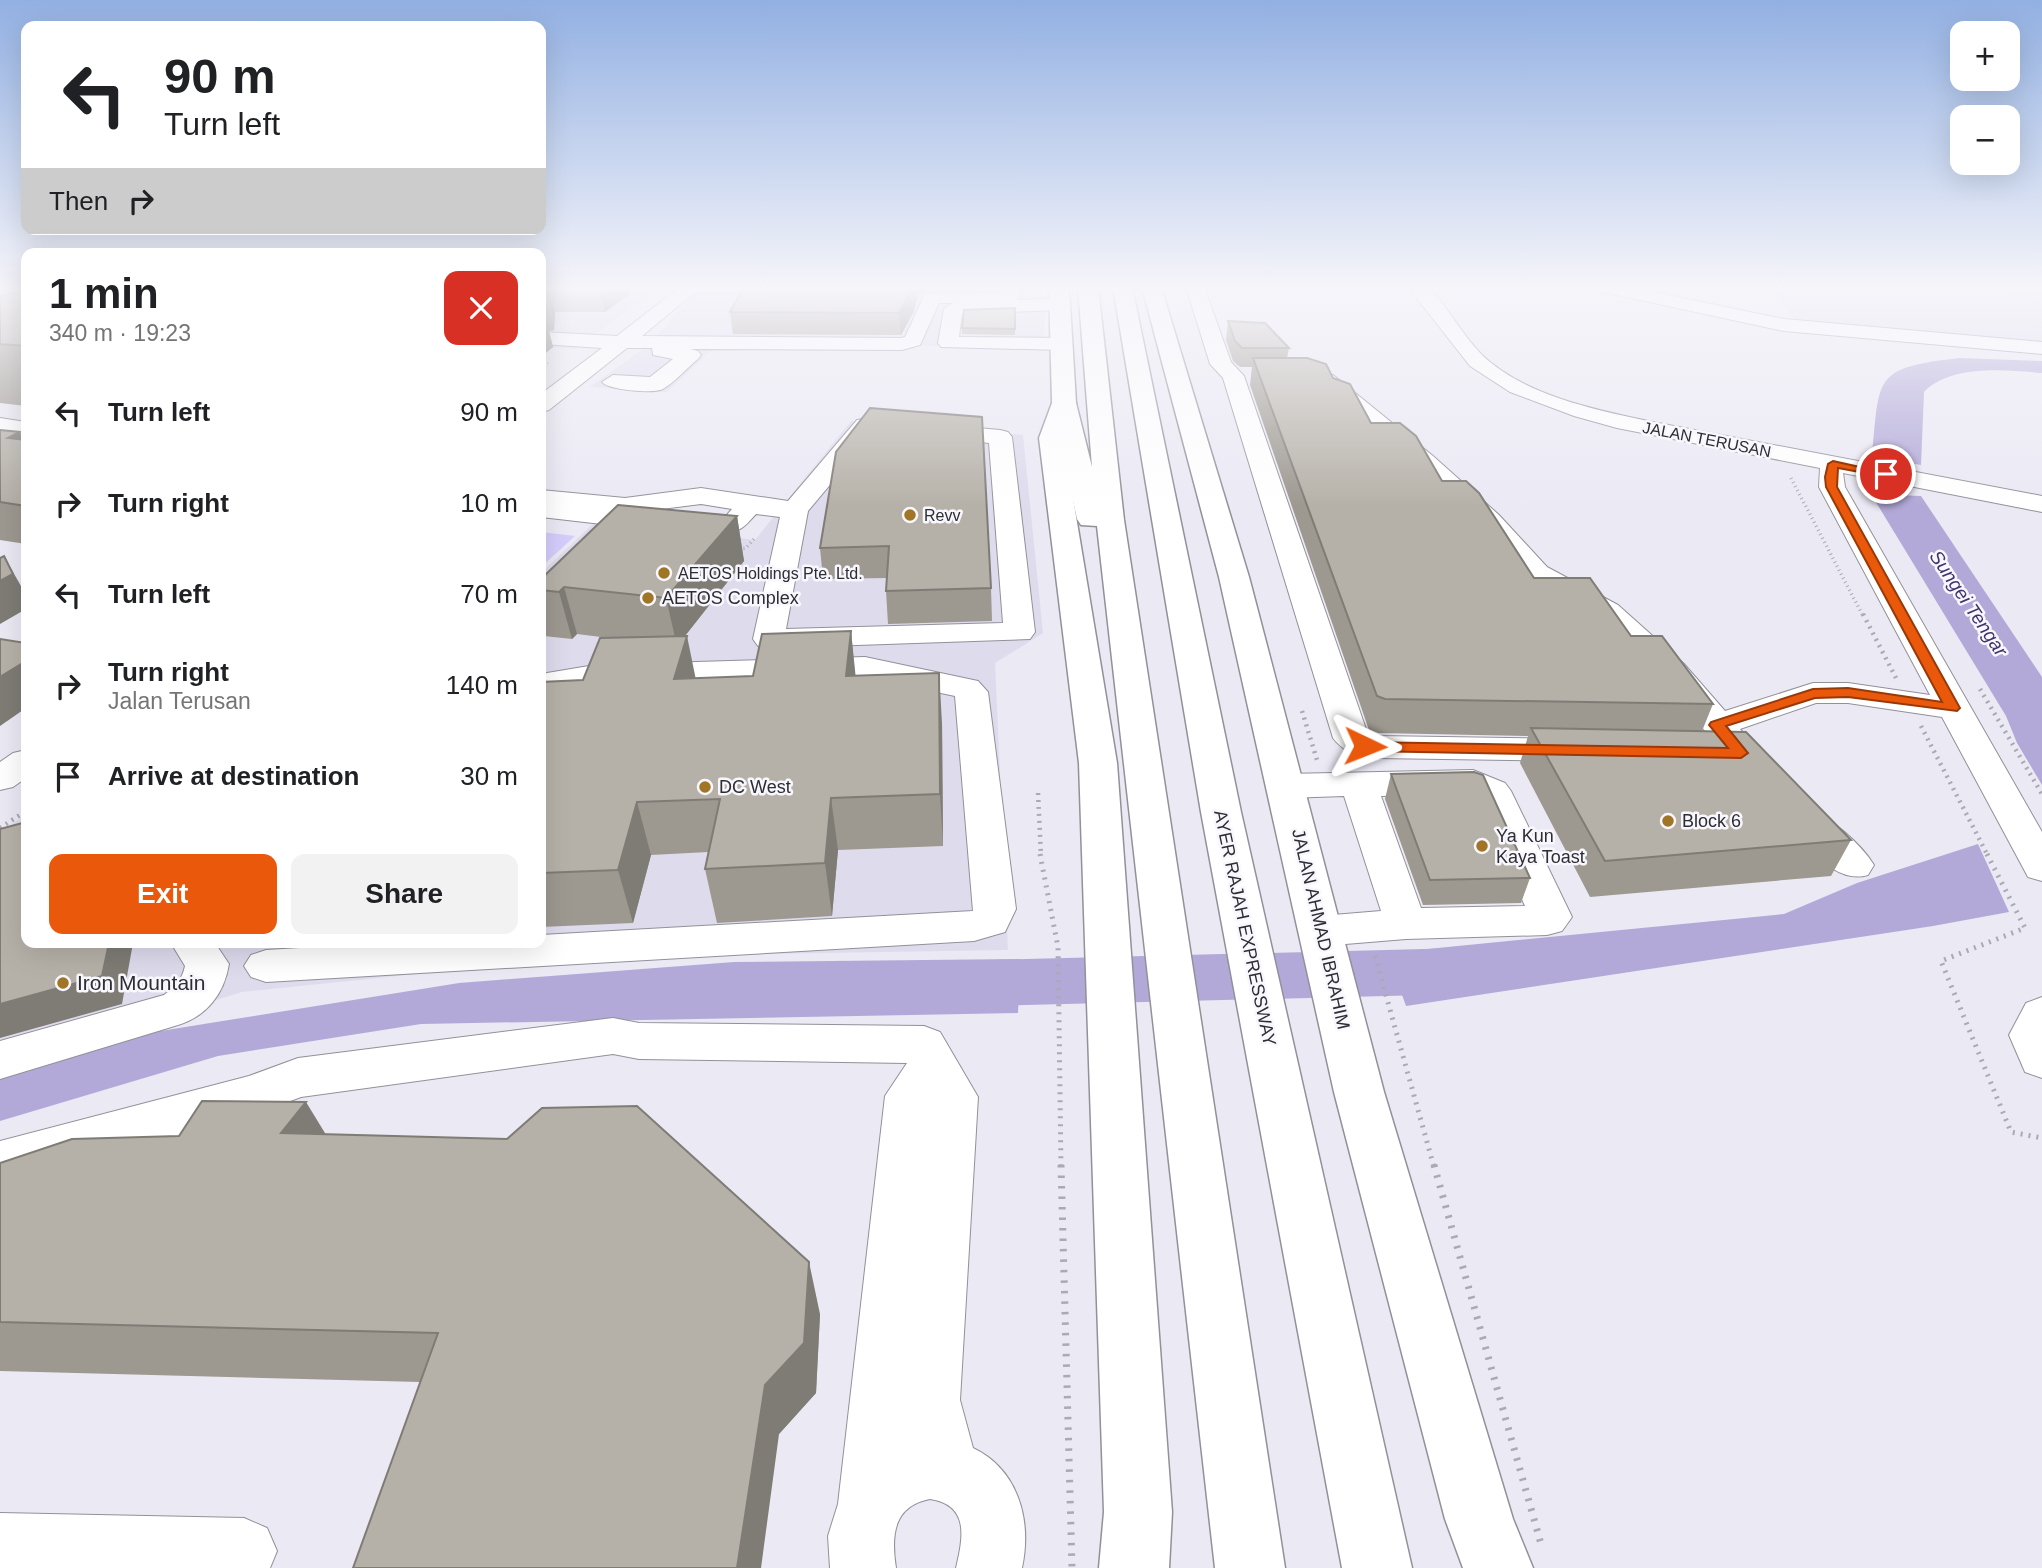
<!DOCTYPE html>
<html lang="en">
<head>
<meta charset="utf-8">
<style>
  :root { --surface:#fff; --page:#f2f2f2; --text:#202124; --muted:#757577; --accent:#ea580c }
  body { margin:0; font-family:Arial,sans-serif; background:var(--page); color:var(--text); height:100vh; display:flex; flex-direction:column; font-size:26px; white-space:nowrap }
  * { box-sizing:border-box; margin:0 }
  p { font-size:23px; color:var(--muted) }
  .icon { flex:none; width:38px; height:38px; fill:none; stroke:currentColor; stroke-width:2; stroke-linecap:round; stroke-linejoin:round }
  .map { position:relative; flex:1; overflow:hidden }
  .side { position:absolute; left:21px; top:248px; width:525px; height:700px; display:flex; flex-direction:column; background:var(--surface); border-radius:14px; box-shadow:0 7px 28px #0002 }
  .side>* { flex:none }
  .guide { position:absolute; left:21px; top:21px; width:525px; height:214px; border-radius:14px; box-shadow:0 7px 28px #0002; background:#fff; color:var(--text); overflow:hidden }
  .fabs { position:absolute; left:1950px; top:21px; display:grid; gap:14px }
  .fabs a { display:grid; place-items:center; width:70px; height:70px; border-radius:14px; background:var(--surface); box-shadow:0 7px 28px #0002; font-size:35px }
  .pin { position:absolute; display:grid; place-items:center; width:60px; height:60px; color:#fff; margin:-30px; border:4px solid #fff; border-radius:50%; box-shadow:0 2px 7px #0007 }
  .me { position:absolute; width:77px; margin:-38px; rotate:92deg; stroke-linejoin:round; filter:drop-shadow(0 0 5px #0008) }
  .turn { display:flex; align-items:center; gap:24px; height:147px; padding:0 28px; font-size:32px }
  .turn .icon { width:91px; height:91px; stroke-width:2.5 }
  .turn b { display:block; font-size:49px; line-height:60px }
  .then { display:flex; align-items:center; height:66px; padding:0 28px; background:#0003; gap:14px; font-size:26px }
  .round { display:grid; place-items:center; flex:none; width:74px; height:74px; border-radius:14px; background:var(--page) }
  .head { display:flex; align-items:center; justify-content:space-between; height:119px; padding:0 28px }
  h1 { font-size:42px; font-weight:600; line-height:52px }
  .action { display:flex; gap:14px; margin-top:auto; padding:14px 28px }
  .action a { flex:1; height:80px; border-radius:14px; background:var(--accent); color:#fff; font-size:28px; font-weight:600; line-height:80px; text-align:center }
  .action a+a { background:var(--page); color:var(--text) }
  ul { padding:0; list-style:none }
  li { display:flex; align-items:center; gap:21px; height:91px; padding:0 28px }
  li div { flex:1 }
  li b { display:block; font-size:26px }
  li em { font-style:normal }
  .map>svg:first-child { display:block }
</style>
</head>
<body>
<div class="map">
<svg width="2042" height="1568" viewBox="0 0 2042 1568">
  <rect width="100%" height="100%" fill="#ebe9f4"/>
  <!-- built -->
  <g fill="#dedbed">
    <polygon points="541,287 656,287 635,306 575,349 541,346"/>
    <polygon points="699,287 1025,287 1027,300 1046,300 1043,347 718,344 667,392 590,387 650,344"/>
    <polygon points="1773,287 1953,287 2042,293 2042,341 1795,321"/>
    <polygon points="851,421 1023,435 1043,633 995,663 1008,950 649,956 455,970 242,992 0,1067 0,832 26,815 26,943 541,943 541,573 597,520 755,540"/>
  </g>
  <!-- green -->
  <polygon fill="#d5cdfb" points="541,532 575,536 541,567"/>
  <!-- water -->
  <g fill="#b2a9d8">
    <path d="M1959,358L2042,361V373C2006,370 1951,364 1924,392L1921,465L1872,456C1880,377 1872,368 1959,358Z"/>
    <polygon points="1871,494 1921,496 2042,677 2042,785 2017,743 2006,716"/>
    <polygon points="1978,844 2009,912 1933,926 1406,1006 1387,953 1784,914 1857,883"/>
    <polygon points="1020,959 1018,1013 421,1024 218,1056 0,1121 0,1073 148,1033 459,983 734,962"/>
  </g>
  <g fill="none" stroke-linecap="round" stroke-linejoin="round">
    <!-- river -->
    <polygon fill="#b2a9d8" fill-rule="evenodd" points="1463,948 1484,955 1493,971 1484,987 1463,994 950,1007 928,1000 919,984 928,968 950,961"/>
    <defs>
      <g id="minor">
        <path d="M680,287L803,288L794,293H694L642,336L901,338L905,337L925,294L1002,292V287H1020L1018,300L1060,298L1069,304L1060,310L962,314L959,337L1062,338L1072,344L1062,350L941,347L938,343L944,309L953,303H939L920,345L902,350L690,349L698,351L701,355L698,359C687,368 675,382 663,389C653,394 608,390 602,382L613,375L650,377L673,359L653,355L652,348H627L549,410L541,412V394L602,348L541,344V332L617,336Z"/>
        <path d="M1186,287H1204L1231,362L1244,376L1367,732L1377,736L1575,739L1588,742L1593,750L1588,758L1575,761L1377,758C1360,756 1344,753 1333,738L1223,378L1210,364Z"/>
        <path d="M1408,287H1427C1449,307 1461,334 1482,355C1525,396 1597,410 1653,422L2042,496V512L1843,473L1845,487L2042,832V881L2028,877L1942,717L1848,703H1816L1740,729L1772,767L1767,775L1754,778L1741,775L1662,678L1596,617L1527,579L1479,527L1415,466L1314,380L1325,374L1333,375L1433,456L1499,515L1547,567L1618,605L1684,664L1725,711L1813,683H1848L1930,695L1819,487L1820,468L1617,428L1574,416L1510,392L1470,366Z"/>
        <polygon points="1594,287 1629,287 1784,319 2042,342 2042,354 1784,331 1603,292"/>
        <polygon points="0,418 26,422 26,436 0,432"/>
        <path d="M868,418L876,420L880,425L808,511L786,629L1003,623L989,443L925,436L921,431L925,426L933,424L1000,430L1008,432L1012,437L1035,632L1030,639L769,648L758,646L753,639L780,517L756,514C745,526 740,534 723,530L719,524L732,509L701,504L638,512L664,516L667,522L664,528L654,530L541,517V490L625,498L701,488L788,501L857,420Z"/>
        <polygon points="865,657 978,681 988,692 1016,909 1005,932 974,941 266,982 251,977 244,966 251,955 266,950 384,943 541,943 541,935 973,911 955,696 865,677 595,685 541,694 541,674 595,665"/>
        <polygon points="26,750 26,778 13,787 0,790 0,762 13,753"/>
        <path d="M1473,770L1505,783L1511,791L1572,917L1562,931L1547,935L1406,939L1321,946L1306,942L1300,931L1306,920L1321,916L1381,911L1344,796L1286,798L1273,794L1268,786L1273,778L1286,774ZM1467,794L1477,798L1525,906L1421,908L1381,796Z"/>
        <path d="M1806,810C1830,816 1861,844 1874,865L1868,875C1836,884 1814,851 1793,831L1787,822L1793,813Z"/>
        <path d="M171,943H215L229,964C224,994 207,1016 178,1025L0,1079V1041L164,995C175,987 182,980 185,966Z"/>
        <polygon points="2042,997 2042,1078 2025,1072 2009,1035 2026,1003"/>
        <path d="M613,1018L639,1023L924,1026L940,1032L978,1097L960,1400L973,1448C1019,1470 1032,1521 1022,1568H956C963,1538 970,1505 930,1499C893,1506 891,1536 896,1568H830L828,1536L838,1504L885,1096L907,1063L639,1059L613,1054L301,1097L253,1115L0,1185V1141L249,1076L298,1058Z"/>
        <polygon points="0,1513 244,1518 267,1528 277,1551 270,1568 0,1568"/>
      </g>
      <g id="major">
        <polygon points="1049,287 1069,287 1076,403 1063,438 1117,763 1172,1512 1169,1568 1099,1568 1104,1512 1079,763 1039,438 1052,403"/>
        <polygon points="1142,287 1161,287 1249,577 1384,1092 1513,1519 1533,1568 1463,1568 1445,1519 1334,1092 1219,577"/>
      </g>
      <g id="highway">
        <polygon points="1078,287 1098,287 1124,520 1285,1568 1215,1568 1097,526 1081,525 1077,519 1052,403 1056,398 1072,398 1076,403 1092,467"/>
        <polygon points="1113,287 1132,287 1241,812 1412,1568 1342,1568 1201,812"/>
      </g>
    </defs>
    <!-- minor casing -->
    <use href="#minor" stroke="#929099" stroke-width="2"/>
    <!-- major casing -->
    <use href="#major" stroke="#929099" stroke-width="3"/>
    <!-- highway casing -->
    <use href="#highway" stroke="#929099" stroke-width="3"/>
    <!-- path-far4 -->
    <g stroke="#aba9b2" stroke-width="2.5" stroke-dasharray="1 2.5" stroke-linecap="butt">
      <polyline points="642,289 656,289"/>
      <polyline points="541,367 548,363"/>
    </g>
    <!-- path-far3 -->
    <g stroke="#aba9b2" stroke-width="3.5" stroke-dasharray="1 3.5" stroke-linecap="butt">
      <polyline points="1791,478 1863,616"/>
      <polyline points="739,549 746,548 754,539"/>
    </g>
    <!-- path-far2 -->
    <g stroke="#aba9b2" stroke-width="4.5" stroke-dasharray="2 5" stroke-linecap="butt">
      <polyline points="1863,614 1896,678"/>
      <polyline points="1980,689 2042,794"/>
      <polyline points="1302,711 1317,760"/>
      <polyline points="1921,726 1988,856"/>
      <polyline points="1038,793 1041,856"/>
      <polyline points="0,828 26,811"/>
    </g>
    <!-- path-far1 -->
    <g stroke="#aba9b2" stroke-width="5" stroke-dasharray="2 6" stroke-linecap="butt">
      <polyline points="1040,854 1058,947 1061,1167"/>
      <polyline points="1987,854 2025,928 1941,961 2011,1132 2042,1138"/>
      <polyline points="1375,956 1434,1167"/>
    </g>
    <!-- path -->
    <g stroke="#aba9b2" stroke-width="7" stroke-dasharray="2.5 8" stroke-linecap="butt">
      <polyline points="1061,1165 1072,1568"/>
      <polyline points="1434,1165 1541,1544"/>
    </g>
    <!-- minor -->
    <use href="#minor" fill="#fff" fill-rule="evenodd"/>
    <!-- major -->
    <use href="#major" fill="#fff" fill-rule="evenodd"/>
    <!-- highway -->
    <use href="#highway" fill="#fff" fill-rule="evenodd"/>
  </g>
  <!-- wall -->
  <g fill="#9d9890">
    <polygon points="541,287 634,287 628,295 605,312 555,312 554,330 549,331 553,347 542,356 543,362 541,363"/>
    <polygon points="744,287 1000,287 999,289 925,291 918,295 914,311 901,335 733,334 730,312"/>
    <polygon points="26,290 26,406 0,403 0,296"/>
    <polygon points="1015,308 1015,335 962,334 962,328"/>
    <polygon points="1228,321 1289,348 1287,358 1333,378 1371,423 1442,481 1534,578 1631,636 1713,704 1702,731 1851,840 1831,876 1590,897 1520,763 1528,736 1378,733 1369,730 1250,385 1252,367 1240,367 1233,361 1226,340"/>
    <polygon points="0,430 26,440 26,544 0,540"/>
    <polygon points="836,452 991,588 992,621 888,624 886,591 887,578 823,579 820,548"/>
    <polygon points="737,516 744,561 685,636 695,678 753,676 851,631 855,676 942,723 943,846 838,850 832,916 717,923 705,869 708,852 651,855 633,923 541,927 541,682 583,680 609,638 577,634 572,639 544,636 541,625 541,579"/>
    <polygon points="1391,774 1530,878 1521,903 1423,905 1385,799"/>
    <polygon points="326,1134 820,1314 816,1393 779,1434 420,1382 0,1371 0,1163"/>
  </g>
  <!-- shaded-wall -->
  <g fill="#7f7c76">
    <polygon points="545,287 549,287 555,312 554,330 549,331 553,347 542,356 543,362 541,363 541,293"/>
    <polygon points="599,287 634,287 628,295 605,312"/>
    <polygon points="913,287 925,287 925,291 918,295 914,311 901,335 899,313"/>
    <polygon points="20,432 26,444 8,438"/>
    <polygon points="737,516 744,561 677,646 666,598"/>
    <polygon points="4,556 26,595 26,609 0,624 0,581"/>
    <polygon points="564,587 577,634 572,639 559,592"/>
    <polygon points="851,631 856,680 846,676"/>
    <polygon points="687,636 697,685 674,679"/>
    <polygon points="26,661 26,708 0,726 0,677"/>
    <polygon points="939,673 942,723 943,846 940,794"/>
    <polygon points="831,798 838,850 832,916 825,863"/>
    <polygon points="637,802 651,855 633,923 618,870"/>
    <polygon points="109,943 133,943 122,1004 0,1038 0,1004"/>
    <polygon points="306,1102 339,1156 281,1133"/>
    <polygon points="809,1262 820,1314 816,1393 779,1434 761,1568 737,1568 765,1385"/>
  </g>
  <!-- building -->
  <g fill="#b6b1a8" stroke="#7f7c76" stroke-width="2">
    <polygon points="541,287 545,287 545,292 541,293"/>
    <polygon points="744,287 913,287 899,313 730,312"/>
    <polygon points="26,290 26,346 0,344 0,296"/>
    <polygon points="1015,308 1015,329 962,328 964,310"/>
    <polygon points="1228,321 1265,323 1289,348 1242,348 1235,341"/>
    <polygon points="1253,358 1307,358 1326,364 1333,378 1350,384 1371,423 1400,423 1416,436 1442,481 1466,481 1479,493 1534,578 1590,578 1631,636 1662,636 1713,704 1385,699 1377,696"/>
    <polygon points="870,408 982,417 991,588 886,591 889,546 820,548 836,452"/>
    <polygon points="0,430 20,432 8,438 26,440 26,506 0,502"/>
    <polygon points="618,505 737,516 666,598 564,587 559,592 541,590 541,579"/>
    <polygon points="4,556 13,574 0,581 0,558"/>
    <polygon points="851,631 846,676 939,673 940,794 831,798 825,863 705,869 720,799 637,802 618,870 541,873 541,682 583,680 600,638 687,636 674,679 753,676 762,634"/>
    <polygon points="0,639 26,643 26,661 0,677"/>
    <polygon points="1531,728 1746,732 1851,840 1605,861"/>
    <polygon points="1474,772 1483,775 1530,878 1430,880 1391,774"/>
    <polygon points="26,822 26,943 109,943 102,976 0,1004 0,829"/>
    <polygon points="202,1101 306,1102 281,1133 507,1139 542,1108 637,1106 809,1262 804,1343 765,1385 737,1568 353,1568 438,1333 0,1322 0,1163 72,1139 179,1136"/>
  </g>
  <!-- sky -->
  <linearGradient id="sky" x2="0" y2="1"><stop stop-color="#92b0e2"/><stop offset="0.57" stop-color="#f6f5fa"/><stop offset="1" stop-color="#f6f5fa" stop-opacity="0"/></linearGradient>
  <rect width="2042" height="506" fill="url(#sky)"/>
  <!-- route -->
  <polygon fill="#ea580c" stroke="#983908" stroke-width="2" points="1833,461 1891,474 1886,477 1838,468 1837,487 1960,708 1957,711 1848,697 1815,698 1726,726 1748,753 1741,758 1365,751 1358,746 1365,742 1728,748 1709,725 1711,722 1813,689 1848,688 1942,702 1826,487 1825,477 1828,464"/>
  <!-- markers -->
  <g fill="#a07525" stroke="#f8f7fe" stroke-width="2.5">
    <circle cx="910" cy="515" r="7"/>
    <circle cx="664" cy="573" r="7"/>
    <circle cx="648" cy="598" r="7"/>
    <circle cx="705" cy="787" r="7"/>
    <circle cx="1668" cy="821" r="7"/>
    <circle cx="1482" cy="846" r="7"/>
    <circle cx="63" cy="983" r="7"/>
  </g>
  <g text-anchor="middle" stroke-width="5" stroke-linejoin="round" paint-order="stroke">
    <!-- far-street labels -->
    <g font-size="16" fill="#2e2d31" stroke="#f8f7fe">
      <text transform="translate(1707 439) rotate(11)" y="6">JALAN TERUSAN</text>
    </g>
    <!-- far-poi labels -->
    <g font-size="16" fill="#2e2d31" stroke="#f8f7fe" text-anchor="start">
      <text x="924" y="521">Revv</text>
      <text x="678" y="579">AETOS Holdings Pte. Ltd.</text>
    </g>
    <!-- poi labels -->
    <g font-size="18" fill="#2e2d31" stroke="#f8f7fe" text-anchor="start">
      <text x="662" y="604">AETOS Complex</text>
      <text x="719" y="793">DC West</text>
      <text x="1682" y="827">Block 6</text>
      <text x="1496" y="842">Ya Kun<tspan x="1496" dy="21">Kaya Toast</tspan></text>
    </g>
    <!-- street labels -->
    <g font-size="18" fill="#2e2d31" stroke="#f8f7fe">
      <text transform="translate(1245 928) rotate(78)" y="6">AYER RAJAH EXPRESSWAY</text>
      <text transform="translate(1321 929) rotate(77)" y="6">JALAN AHMAD IBRAHIM</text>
    </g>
    <!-- water labels -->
    <g font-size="19" font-style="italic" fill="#42326d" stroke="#f8f7fe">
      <text transform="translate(1969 603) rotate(56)" y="7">Sungei Tengar</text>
    </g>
    <!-- near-poi labels -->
    <g font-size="21" fill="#2e2d31" stroke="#f8f7fe" text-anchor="start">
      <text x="77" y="990">Iron Mountain</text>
    </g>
  </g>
</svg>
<div class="fabs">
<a>+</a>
<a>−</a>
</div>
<div class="pin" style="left:1886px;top:474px;background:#d93025"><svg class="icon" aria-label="arrive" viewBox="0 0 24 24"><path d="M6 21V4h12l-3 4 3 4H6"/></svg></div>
<svg class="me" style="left:1365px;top:746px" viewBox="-20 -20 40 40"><path d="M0-17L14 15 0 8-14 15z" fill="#ea580c" stroke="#fff" stroke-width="4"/></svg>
<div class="guide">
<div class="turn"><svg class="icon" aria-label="left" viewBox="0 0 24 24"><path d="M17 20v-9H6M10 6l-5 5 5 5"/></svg><div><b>90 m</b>Turn left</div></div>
<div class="then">Then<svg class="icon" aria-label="right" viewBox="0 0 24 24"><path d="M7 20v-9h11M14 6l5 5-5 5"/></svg></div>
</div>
<section class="side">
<div class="head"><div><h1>1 min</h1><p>340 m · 19:23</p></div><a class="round" style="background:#d93025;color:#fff"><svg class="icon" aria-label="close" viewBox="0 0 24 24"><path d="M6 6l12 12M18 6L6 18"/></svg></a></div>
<ul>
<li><svg class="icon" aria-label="left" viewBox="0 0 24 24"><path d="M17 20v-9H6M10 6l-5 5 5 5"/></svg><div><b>Turn left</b></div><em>90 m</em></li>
<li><svg class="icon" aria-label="right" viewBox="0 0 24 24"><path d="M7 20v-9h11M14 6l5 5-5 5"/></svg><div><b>Turn right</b></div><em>10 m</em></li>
<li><svg class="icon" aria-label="left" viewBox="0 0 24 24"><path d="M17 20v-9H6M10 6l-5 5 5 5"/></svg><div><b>Turn left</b></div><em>70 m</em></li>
<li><svg class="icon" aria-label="right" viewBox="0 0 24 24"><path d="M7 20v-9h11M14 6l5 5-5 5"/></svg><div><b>Turn right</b><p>Jalan Terusan</p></div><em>140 m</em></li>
<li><svg class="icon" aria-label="arrive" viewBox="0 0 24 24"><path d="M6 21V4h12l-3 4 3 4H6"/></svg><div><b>Arrive at destination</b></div><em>30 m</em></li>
</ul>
<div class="action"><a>Exit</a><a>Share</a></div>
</section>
</div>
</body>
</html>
